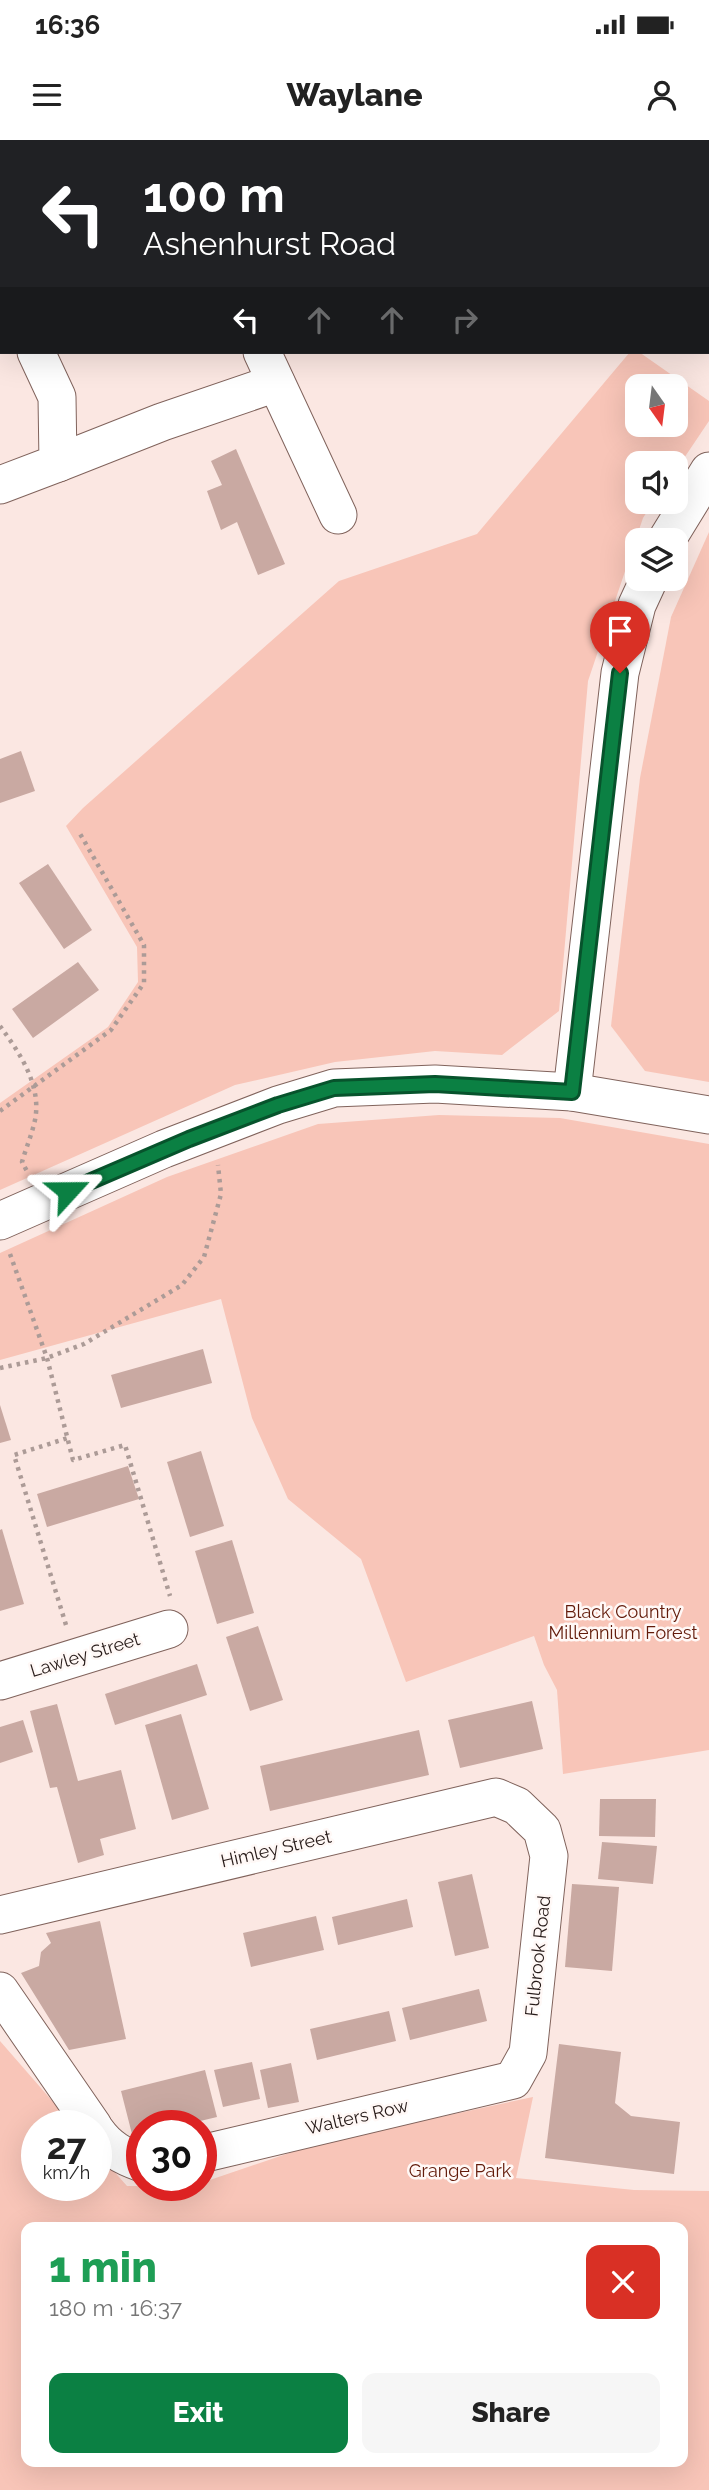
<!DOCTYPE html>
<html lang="en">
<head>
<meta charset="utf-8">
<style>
  :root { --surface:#fff; --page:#f6f6f6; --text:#222; --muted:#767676; --accent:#0b8043 }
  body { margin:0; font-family:Raleway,sans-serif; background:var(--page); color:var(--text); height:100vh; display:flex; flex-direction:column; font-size:26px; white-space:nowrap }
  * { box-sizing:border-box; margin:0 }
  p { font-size:23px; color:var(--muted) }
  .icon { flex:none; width:38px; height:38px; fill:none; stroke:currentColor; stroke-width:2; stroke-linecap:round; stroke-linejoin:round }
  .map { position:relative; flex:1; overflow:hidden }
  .details { position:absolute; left:21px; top:2082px; width:667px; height:245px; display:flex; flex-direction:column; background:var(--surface); border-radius:14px; box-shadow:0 7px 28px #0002 }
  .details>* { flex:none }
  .guide { position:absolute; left:0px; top:0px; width:710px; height:214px; box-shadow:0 7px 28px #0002; background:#202124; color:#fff; overflow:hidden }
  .needle { width:46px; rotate:166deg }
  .controls { position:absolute; left:625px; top:234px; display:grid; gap:14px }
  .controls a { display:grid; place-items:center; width:63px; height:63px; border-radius:14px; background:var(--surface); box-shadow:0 7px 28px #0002; font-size:35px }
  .speed { position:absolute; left:21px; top:1970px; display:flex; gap:14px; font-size:35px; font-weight:700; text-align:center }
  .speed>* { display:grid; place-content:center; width:91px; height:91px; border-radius:50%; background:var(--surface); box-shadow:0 7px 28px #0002; line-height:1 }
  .speed small { font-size:18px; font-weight:400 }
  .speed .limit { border:10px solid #d22; background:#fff; color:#111 }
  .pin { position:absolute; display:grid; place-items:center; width:60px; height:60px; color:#fff; margin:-72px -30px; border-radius:50% 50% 50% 0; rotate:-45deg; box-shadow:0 0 7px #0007 }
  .pin .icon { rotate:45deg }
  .me { position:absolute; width:77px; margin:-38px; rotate:66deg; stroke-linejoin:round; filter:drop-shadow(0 0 5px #0008) }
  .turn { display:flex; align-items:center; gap:24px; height:147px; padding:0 28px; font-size:32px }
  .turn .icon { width:91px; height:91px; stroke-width:2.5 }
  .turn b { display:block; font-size:49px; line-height:60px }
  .lanes { display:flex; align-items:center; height:66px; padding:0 28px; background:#0003; justify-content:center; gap:35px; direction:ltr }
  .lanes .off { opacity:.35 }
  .round { display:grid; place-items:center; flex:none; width:74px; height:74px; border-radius:14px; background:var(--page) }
  .headline { display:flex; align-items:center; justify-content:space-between; height:119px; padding:0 28px }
  h1 { font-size:42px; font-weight:800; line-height:52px; color:#1e9e55 }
  .cta { display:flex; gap:14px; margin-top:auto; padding:14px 28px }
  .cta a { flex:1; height:80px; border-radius:14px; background:var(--accent); color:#fff; font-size:28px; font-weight:800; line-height:80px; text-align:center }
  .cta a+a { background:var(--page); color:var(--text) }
  .status { display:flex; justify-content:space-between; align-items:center; height:49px; padding:0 35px; background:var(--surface); direction:ltr }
  .status svg { height:19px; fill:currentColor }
  header { display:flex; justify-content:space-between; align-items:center; height:91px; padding:0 28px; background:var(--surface); font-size:32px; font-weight:800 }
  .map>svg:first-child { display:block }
</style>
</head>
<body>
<div class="status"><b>16:36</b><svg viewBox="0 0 49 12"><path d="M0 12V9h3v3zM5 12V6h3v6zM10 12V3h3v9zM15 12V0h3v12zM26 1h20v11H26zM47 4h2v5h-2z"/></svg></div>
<header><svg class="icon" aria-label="menu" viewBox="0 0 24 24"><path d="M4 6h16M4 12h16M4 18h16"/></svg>Waylane<svg class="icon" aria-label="person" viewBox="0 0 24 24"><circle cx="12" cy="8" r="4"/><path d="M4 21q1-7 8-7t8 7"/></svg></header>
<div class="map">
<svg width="709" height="2350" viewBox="0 0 709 2350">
  <rect width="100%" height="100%" fill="#fbe7e2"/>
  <!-- green -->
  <g fill="#f8c5b8" fill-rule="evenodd">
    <path d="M630,212H639L709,261V281L676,330V324H637V362H653L643,378L588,541L559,871L502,915L435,911L335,922L235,945L0,1050V963L108,887L138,842L137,807L66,686L83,668L339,441L477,394ZM637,247H676V285H637Z"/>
    <polygon points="709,392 709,942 645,931 611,886 640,638 671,477"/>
    <polygon points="439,975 560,978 709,1004 709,1610 563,1634 557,1550 544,1525 534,1496 406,1542 361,1419 288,1359 252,1278 221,1159 0,1220 0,1113 167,1037 318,984"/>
    <path d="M0,1901L74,1986H37V2046H96V2011L127,2046H201V2043L319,2003L533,1957L516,2038L634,2050L709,2051V2350H0ZM26,2088H682V2322H26Z"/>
  </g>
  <!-- building -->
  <g fill="#c9a9a2">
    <polygon points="236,309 285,424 258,435 237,382 221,390 207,351 222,345 211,321"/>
    <polygon points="21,611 35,651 0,663 0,619"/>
    <polygon points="48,724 92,790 64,809 19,743"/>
    <polygon points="78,822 99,850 33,898 12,869"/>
    <polygon points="203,1209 212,1243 121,1268 111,1235"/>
    <polygon points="0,1265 11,1300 0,1303"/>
    <polygon points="201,1311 224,1386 190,1397 167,1322"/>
    <polygon points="128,1326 139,1359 47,1387 37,1354"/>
    <polygon points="2,1389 24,1464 0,1471 0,1390"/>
    <polygon points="232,1400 254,1473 217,1484 195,1411"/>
    <polygon points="258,1486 283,1560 250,1571 226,1497"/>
    <polygon points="197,1524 207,1555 115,1585 105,1554"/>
    <polygon points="532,1561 543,1609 460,1628 448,1580"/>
    <polygon points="57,1564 78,1641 121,1630 136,1689 100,1699 104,1715 78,1723 57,1647 50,1648 30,1571"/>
    <polygon points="181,1574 209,1669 172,1680 145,1585"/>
    <polygon points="23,1580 33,1612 0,1623 0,1587"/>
    <polygon points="419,1590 429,1635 270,1671 260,1626"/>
    <polygon points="600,1659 656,1659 655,1697 599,1696"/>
    <polygon points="602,1702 657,1706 653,1744 598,1739"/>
    <polygon points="472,1734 489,1808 455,1816 438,1742"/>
    <polygon points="572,1744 619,1747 612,1831 565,1827"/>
    <polygon points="407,1759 413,1787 338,1805 332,1777"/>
    <polygon points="316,1776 324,1810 251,1827 243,1793"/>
    <polygon points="100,1781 126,1899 69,1910 21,1833 39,1826 41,1812 51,1803 46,1793"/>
    <polygon points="479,1849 487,1881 410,1900 402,1868"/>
    <polygon points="389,1871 396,1901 317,1920 310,1889"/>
    <polygon points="559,1904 621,1912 615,1963 631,1976 680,1982 674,2034 545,2018"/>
    <polygon points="252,1922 260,1959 223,1967 214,1930"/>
    <polygon points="291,1923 299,1962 268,1968 260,1930"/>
    <polygon points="205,1930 217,1977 179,1986 142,1986 142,1996 133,1998 121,1951"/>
  </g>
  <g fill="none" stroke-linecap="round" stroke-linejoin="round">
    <defs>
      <g id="minor">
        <polyline points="52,2 55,0"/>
        <polyline points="0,48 2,42"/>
        <polyline points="262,212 338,375"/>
        <polyline points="58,323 162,282 276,243"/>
        <polyline points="0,345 58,323 57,257 36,212"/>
        <polyline points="666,401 709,331"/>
        <polyline points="572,952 620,533 637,465 649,439"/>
        <polyline points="0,1081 164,1009 278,965 334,948 435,944 572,952 709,975"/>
        <polyline points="0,1541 169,1489"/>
        <polyline points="0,1775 496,1657 517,1666 542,1690 549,1716 528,1913 513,1940 201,2014"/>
        <polyline points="0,1851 93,1986"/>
        <path d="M96,1991C108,2008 122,2016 142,2023"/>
      </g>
    </defs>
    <!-- minor casing -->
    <use href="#minor" stroke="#80635c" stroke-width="39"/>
    <!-- path -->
    <g stroke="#ac9b97" stroke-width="4.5" stroke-dasharray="3.5 5" stroke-linecap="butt">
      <path d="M0,886C19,912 42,945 35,980C32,994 26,1008 22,1022L28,1033"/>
      <polyline points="0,971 111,890 144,843 144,805 79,692"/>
      <polyline points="10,1114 47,1218 73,1320 125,1305 170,1456"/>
      <polyline points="0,1228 47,1218 84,1204 182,1145 204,1117 221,1054 218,1025"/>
      <polyline points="66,1485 14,1315 68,1298"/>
    </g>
    <!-- minor -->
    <use href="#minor" stroke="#fff" stroke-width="37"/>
  </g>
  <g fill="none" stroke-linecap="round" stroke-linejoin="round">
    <defs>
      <polyline id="route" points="68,1051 189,999 278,965 334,948 435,944 572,952 620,533"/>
    </defs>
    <!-- route casing -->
    <use href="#route" stroke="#07532c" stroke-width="18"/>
    <!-- route -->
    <use href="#route" stroke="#0b8043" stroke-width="12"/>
  </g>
  <g text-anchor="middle" stroke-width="5" stroke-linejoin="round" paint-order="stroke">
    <!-- park labels -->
    <g font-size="18" fill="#631b0a" stroke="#fff8f6">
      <text x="623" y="1478">Black Country<tspan x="623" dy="21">Millennium Forest</tspan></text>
      <text x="460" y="2037">Grange Park</text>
    </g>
    <!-- street labels -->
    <g font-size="18" fill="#271b19" stroke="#fff8f6">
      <text transform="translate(85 1515) rotate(-17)" y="6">Lawley Street</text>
      <text transform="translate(276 1709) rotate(-13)" y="6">Himley Street</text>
      <text transform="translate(538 1816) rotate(-84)" y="6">Fulbrook Road</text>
      <text transform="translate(357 1977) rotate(-13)" y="6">Walters Row</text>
    </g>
  </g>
</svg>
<div class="controls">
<a><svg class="needle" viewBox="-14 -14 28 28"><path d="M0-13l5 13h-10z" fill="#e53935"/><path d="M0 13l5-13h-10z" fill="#767676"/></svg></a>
<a><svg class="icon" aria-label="sound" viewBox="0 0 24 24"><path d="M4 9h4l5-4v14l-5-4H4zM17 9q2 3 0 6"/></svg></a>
<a><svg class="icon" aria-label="layers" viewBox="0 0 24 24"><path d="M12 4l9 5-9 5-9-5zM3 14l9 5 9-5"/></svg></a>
</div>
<div class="speed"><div>27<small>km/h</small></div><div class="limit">30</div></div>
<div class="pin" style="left:620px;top:533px;background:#d93025"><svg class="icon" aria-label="arrive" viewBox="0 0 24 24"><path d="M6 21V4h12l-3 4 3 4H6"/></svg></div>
<svg class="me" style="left:68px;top:1051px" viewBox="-20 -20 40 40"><path d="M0-17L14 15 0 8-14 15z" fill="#0b8043" stroke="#fff" stroke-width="4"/></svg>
<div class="guide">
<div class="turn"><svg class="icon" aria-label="left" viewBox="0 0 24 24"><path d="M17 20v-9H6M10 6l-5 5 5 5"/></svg><div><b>100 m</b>Ashenhurst Road</div></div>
<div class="lanes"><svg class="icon" aria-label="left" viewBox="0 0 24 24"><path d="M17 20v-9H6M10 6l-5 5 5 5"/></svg><svg class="icon off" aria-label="ahead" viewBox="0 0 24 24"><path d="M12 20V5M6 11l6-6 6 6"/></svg><svg class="icon off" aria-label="ahead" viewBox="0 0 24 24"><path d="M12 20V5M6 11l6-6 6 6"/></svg><svg class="icon off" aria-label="right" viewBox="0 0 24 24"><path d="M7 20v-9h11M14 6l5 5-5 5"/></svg></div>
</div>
<section class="details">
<div class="headline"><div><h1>1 min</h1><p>180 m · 16:37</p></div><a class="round" style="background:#d93025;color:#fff"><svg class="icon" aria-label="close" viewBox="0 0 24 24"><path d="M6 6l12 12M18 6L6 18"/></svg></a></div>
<div class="cta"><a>Exit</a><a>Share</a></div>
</section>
</div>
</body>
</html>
